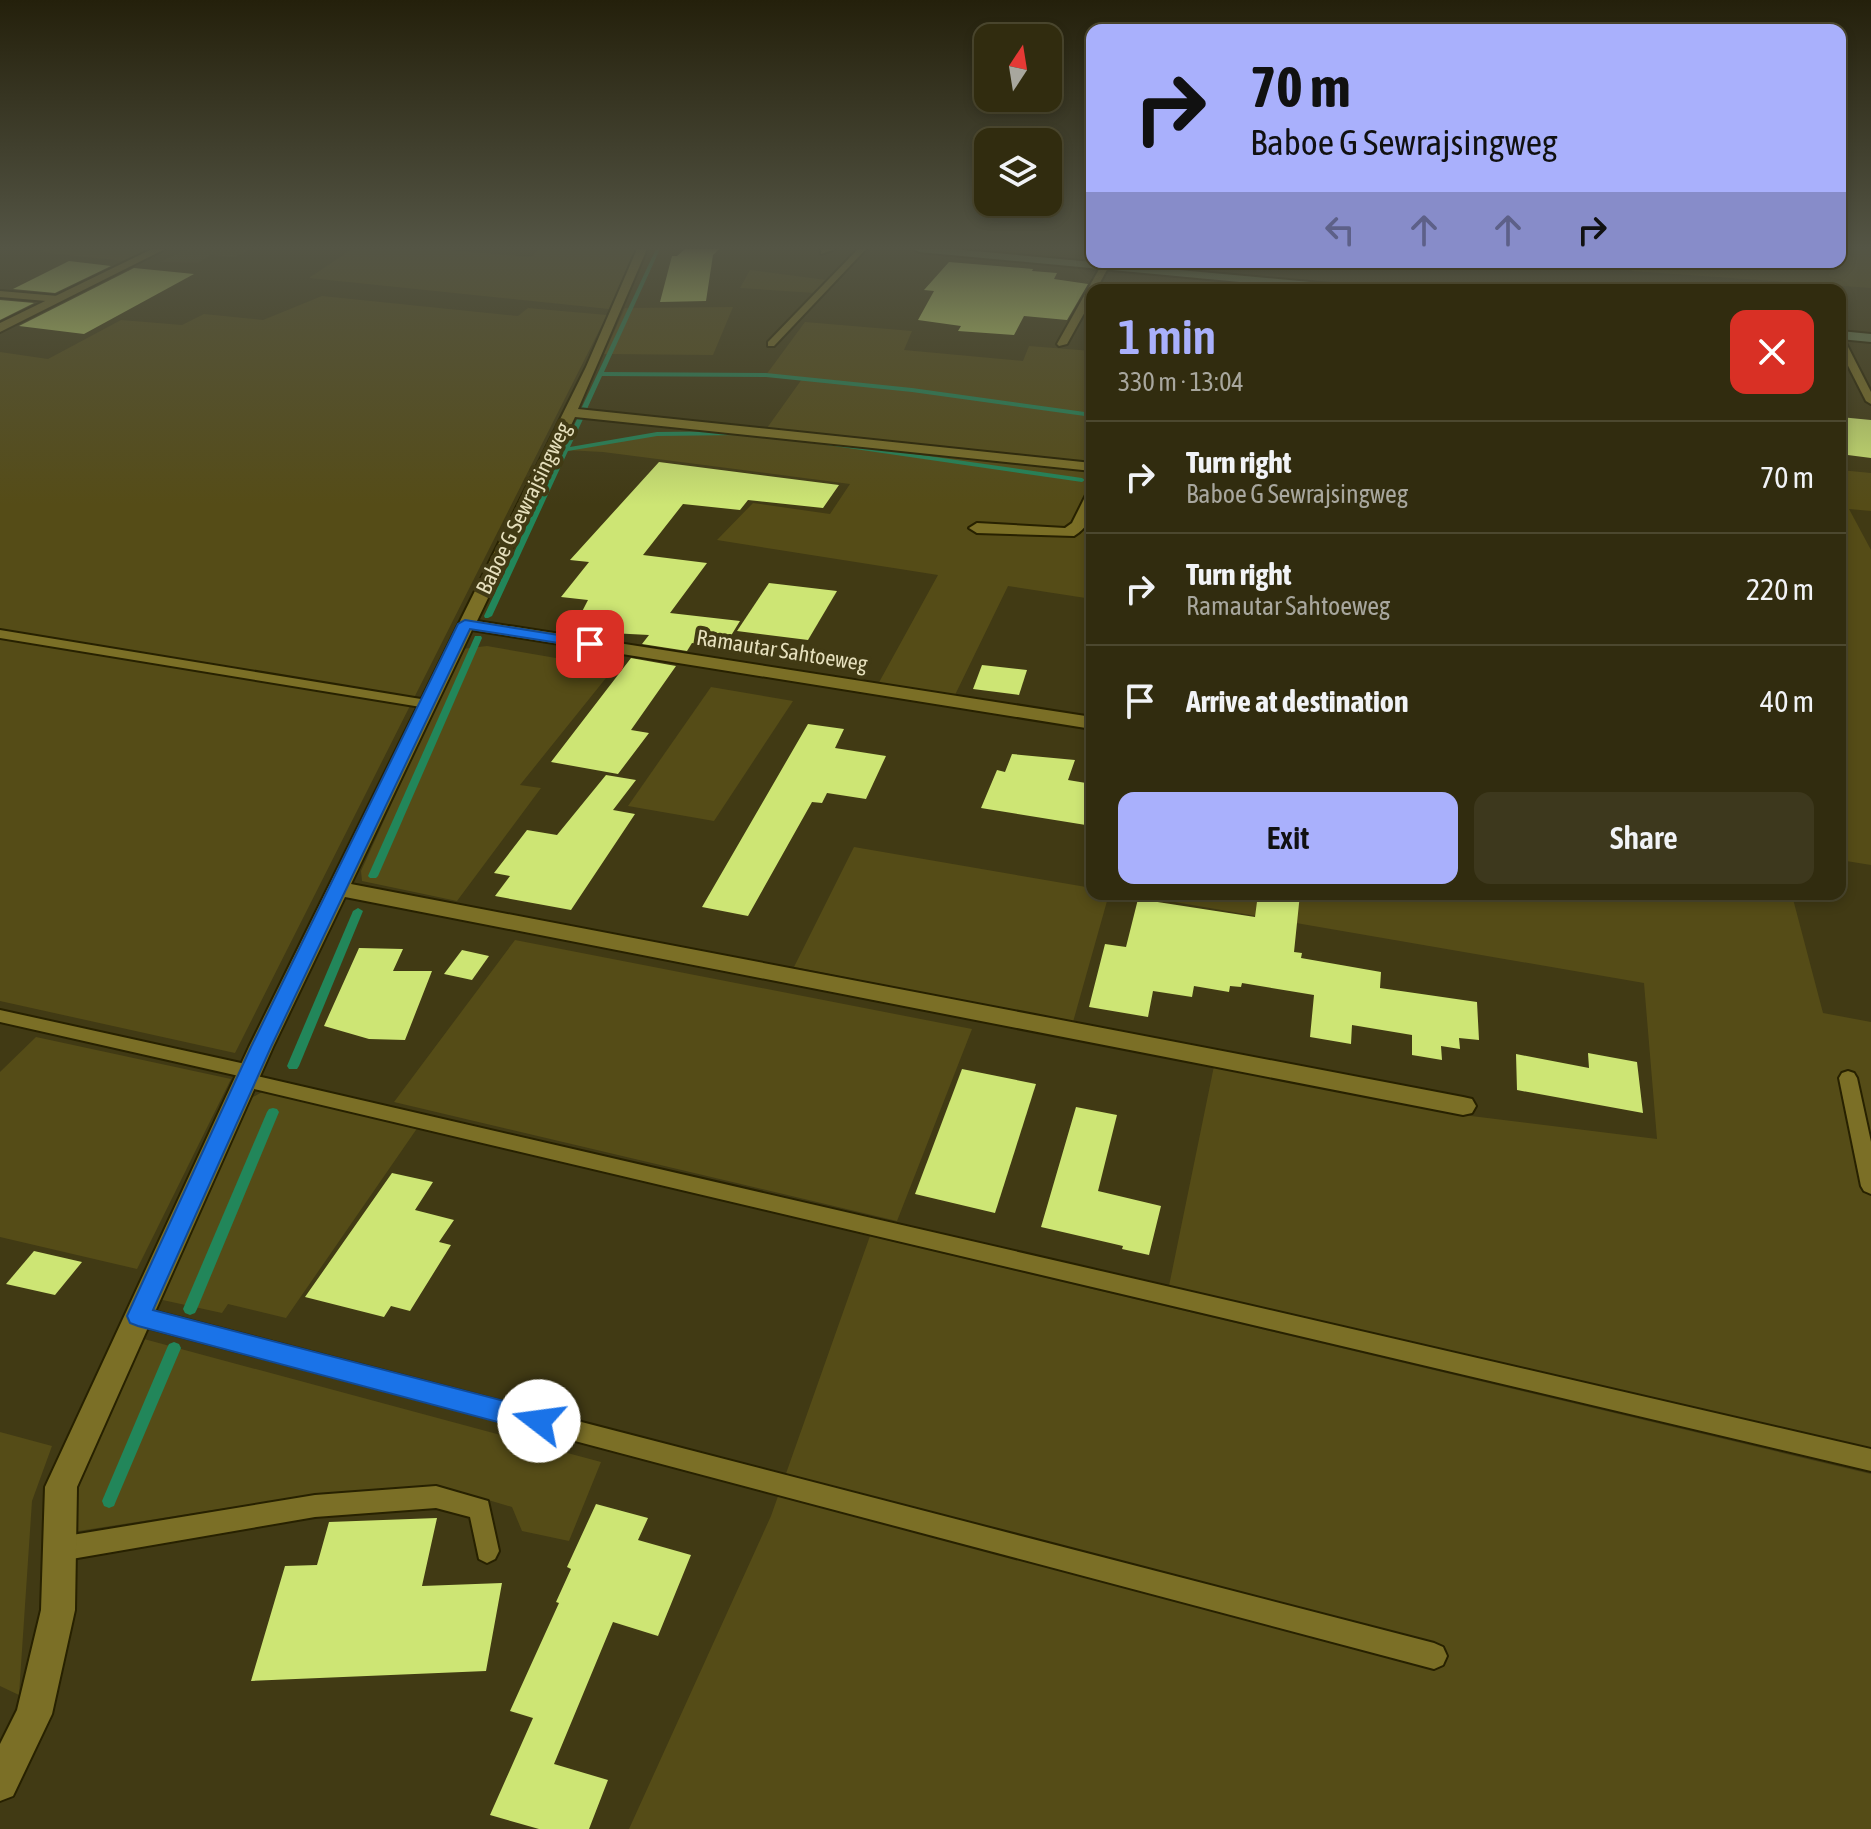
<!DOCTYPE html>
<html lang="en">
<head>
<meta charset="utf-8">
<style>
  :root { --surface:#312c0f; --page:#3d381d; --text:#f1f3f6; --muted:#a8a79e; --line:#4c482f; --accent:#a9b0fc }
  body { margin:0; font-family:"Asap Condensed",sans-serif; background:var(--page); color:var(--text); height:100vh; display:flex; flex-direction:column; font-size:30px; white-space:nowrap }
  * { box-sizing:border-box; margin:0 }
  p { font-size:26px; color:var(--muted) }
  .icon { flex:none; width:44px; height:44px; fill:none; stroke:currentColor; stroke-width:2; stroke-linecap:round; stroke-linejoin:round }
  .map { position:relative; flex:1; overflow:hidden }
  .drawer { position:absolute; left:1086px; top:284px; width:760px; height:616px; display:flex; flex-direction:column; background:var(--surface); border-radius:16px; box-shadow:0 4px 12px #0003,0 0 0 2px var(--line) }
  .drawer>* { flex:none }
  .guide { position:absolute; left:1086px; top:24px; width:760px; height:244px; border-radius:16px; box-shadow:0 4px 12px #0003,0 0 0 2px var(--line); background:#a9b0fc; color:#111; overflow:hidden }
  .needle { width:52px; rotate:12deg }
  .buttons { position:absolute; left:974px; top:24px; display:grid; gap:16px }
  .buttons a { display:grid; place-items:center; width:88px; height:88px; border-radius:16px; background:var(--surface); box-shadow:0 4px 12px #0003,0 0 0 2px var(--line); font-size:40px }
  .pin { position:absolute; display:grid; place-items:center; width:68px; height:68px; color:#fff; margin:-34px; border-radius:16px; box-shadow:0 4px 12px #0006 }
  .me { position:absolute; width:88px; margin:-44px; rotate:285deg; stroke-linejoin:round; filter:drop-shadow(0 0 6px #0008) }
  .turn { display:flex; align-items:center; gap:28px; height:168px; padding:0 32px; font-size:36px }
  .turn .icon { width:104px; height:104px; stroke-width:2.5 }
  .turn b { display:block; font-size:56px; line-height:68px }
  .lanes { display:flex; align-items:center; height:76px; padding:0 32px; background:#0003; justify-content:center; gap:40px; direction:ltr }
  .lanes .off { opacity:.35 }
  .round { display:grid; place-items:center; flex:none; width:84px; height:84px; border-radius:16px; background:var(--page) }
  .overview { display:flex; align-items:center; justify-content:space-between; height:136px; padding:0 32px }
  h1 { font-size:48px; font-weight:600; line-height:60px; color:var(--accent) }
  .primary-button { display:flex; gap:16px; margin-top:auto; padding:16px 32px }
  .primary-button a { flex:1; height:92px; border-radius:16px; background:var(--accent); color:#111; font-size:32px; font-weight:600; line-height:92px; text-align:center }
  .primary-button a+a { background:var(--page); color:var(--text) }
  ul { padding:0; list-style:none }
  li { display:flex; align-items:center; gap:24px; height:112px; padding:0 32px; border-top:2px solid var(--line) }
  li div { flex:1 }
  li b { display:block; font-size:30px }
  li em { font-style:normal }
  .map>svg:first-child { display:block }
</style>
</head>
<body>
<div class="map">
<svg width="1871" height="1829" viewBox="0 0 1871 1829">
  <rect width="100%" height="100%" fill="#413a14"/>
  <!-- built -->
  <polygon fill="#4d461c" points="188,249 251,249 235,257 211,255 198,263 160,262"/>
  <!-- green -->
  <g fill="#554c17">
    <polygon points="47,249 149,249 124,261 39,252"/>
    <polygon points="352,249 436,249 531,257 539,249 636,249 609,309 309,278"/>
    <polygon points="1840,249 1871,249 1871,288 1632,271 1630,262 1840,262"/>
    <polygon points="750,270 826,280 815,293 740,288"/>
    <polygon points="322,296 518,316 528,308 607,315 235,1053 0,1001 0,352 48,359 121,320 182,325 204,314 263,320"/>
    <polygon points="733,307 713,355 604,354 625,308"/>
    <polygon points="805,322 912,331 904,350 1023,361 1029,346 1092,351 1092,599 1008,586 954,697 877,686 938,575 717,540 753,503 830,514 850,484 603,452 565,450 657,434 762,435 802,379 766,375"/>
    <polygon points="1840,470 1871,473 1871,511 1849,509 1871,550 1871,865 1840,860"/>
    <polygon points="487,646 614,668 520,785 541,788 457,901 362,881 361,871 462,649"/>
    <polygon points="711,687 793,701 714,821 628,806"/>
    <polygon points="854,847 1092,888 1092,894 1109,894 1073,1022 794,967"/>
    <polygon points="1128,894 1808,894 1793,899 1823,1013 1871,1022 1871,1448 1169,1286 1214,1066 1463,1115 1657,1139 1644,983"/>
    <polygon points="515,940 972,1029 897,1221 394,1102"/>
    <polygon points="36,1037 231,1079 137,1269 0,1237 0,1072"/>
    <polygon points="264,1091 418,1127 286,1318 228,1304 222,1313 158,1299 251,1098"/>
    <polygon points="870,1236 1871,1474 1871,1829 629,1829 771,1516"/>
    <polygon points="144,1339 601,1462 569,1541 522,1531 512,1507 438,1485 324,1493 72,1532 78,1479"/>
    <polygon points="0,1432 52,1446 32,1501 19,1695 0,1686"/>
  </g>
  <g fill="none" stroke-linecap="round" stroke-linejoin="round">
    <!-- stream -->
    <g fill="#22865a" fill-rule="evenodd">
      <polygon points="656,249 660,249 604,372 766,373 912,388 1092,413 1092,417 912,392 766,377 602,376 587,409 582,410 581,409"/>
      <polygon points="581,415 584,417 570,447 657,432 740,431 743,433 740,435 657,436 568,451 492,616 488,618 485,618 484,616 578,417"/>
      <polygon points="795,437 1082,478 1085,480 1082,482 793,440 792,439"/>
      <polygon points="475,636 481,636 482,638 378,876 376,878 370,878 368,876"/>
      <polygon points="358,908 363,911 299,1066 297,1069 289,1069 287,1066 353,911"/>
      <polygon points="273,1108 277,1109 279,1112 197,1309 195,1313 190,1315 185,1313 183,1309 267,1112 269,1109"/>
      <polygon points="174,1342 179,1344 181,1348 116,1501 114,1506 109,1508 104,1506 102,1501 167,1348 169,1344"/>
    </g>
  </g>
  <!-- building -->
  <g fill="#cde574">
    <polygon points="685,249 719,249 713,255 706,301 660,302 672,256 677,256"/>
    <polygon points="69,261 111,266 55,293 13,289"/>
    <polygon points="949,262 1033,269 1032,271 1057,273 1054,279 1088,284 1067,320 1024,316 1014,335 958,331 961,326 918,320 934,291 924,290"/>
    <polygon points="134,268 194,274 84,334 19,326"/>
    <polygon points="0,300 34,303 0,320"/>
    <polygon points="1840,417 1871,420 1871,458 1840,454"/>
    <polygon points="659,462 839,485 823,508 748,500 740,510 683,504 643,555 707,563 670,613 740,621 724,647 692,643 687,651 642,644 649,635 572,631 588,600 561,597 589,562 570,560"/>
    <polygon points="769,583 837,591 808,640 737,631"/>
    <polygon points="631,658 676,666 631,730 649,733 618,774 551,762"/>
    <polygon points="982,665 1027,670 1019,695 973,689"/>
    <polygon points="808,724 844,729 835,748 886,756 866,799 827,793 822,803 812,802 748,916 702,907"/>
    <polygon points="1012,754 1075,760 1068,780 1092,784 1092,826 981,808 997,770 1005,772"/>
    <polygon points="606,775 636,780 613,810 635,814 571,910 495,896 510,876 494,873 527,830 557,835"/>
    <polygon points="1258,894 1300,894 1294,952 1302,953 1301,958 1381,972 1380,988 1477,1002 1479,1040 1459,1038 1460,1049 1441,1046 1442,1060 1412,1055 1412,1035 1352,1025 1351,1044 1310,1037 1314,995 1242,983 1241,987 1230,986 1229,992 1194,986 1192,997 1153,991 1148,1017 1089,1007 1105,944 1126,947 1138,899 1255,917"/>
    <polygon points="359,948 403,949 393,971 432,971 405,1040 369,1039 324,1026"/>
    <polygon points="462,950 489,956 472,980 444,974"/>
    <polygon points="1588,1053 1637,1062 1643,1113 1517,1090 1516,1054 1589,1068"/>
    <polygon points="962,1069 1036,1084 995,1213 915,1194"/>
    <polygon points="1076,1107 1117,1115 1098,1191 1161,1206 1149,1255 1122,1249 1123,1246 1041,1227"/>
    <polygon points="392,1173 433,1182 415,1210 454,1220 439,1242 451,1245 410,1311 391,1306 384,1317 305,1297"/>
    <polygon points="34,1251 82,1262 55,1295 6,1284"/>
    <polygon points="596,1504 648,1518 638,1540 691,1555 658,1636 613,1622 554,1764 608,1780 589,1829 539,1829 490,1815 533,1718 510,1711 559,1603 556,1602 571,1569 567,1567"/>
    <polygon points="437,1518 422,1586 502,1583 486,1671 251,1681 285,1566 317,1565 329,1522"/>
  </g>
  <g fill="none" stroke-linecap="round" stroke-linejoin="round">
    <defs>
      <g id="service">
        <polygon points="825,249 835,249 821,254 821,250"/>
        <polygon points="858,249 866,249 774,346 768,346 768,342"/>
        <polygon points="1102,264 1109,266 1096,290 1092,290 1092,299 1067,344 1059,346 1057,344"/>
        <polygon points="0,291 58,296 62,299 58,302 0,297"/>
        <polygon points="1840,338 1845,341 1871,392 1871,404 1866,401 1840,350"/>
        <polygon points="0,630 427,700 434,704 427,708 0,638"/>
        <polygon points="0,1010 250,1065 256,1067 259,1072 257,1076 1871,1449 1871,1471 246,1087 240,1085 237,1080 239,1076 0,1022"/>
        <polygon points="1848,1071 1854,1073 1857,1078 1871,1142 1871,1194 1864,1191 1861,1186 1839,1078 1842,1073"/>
        <polygon points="138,1307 1434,1643 1443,1647 1447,1656 1443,1665 1434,1669 138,1325 131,1322 128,1316 131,1310"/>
        <polygon points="436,1486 488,1501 499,1551 495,1559 487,1563 479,1559 470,1517 436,1508 315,1517 60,1561 52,1557 48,1549 52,1541 60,1537 315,1495"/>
      </g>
      <g id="minor">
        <polygon points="637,249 647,249 578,409 1092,463 1092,471 575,417 477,621 1092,717 1092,729 472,630 351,884 1463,1097 1472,1099 1476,1106 1472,1113 1463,1115 345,897 273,1047 77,1487 75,1610 52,1714 13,1796 0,1801 0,1744 17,1710 41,1610 45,1487 249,1047 586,367"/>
        <path d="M1092,492C1092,512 1092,525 1074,536L977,533L969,528L977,523L1065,528L1072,523L1087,493Z"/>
      </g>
      <polygon id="tertiary" points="152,249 165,249 0,332 0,323"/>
      <g id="secondary">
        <polygon points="914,249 952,249 1364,287 1370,290 1327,290 919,252"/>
        <polygon points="1840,331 1871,334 1871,342 1840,339"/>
      </g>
    </defs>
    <!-- service casing -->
    <use href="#service" stroke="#272100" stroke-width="4"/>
    <!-- minor casing -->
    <use href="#minor" stroke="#272100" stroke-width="4"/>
    <!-- tertiary casing -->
    <use href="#tertiary" stroke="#272100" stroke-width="4"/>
    <!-- secondary casing -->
    <use href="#secondary" stroke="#272100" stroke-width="4"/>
    <!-- service -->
    <use href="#service" fill="#7b6f26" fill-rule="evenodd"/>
    <!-- minor -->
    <use href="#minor" fill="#7b6f26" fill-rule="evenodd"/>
    <!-- tertiary -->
    <use href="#tertiary" fill="#7b6f26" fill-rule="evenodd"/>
    <!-- secondary -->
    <use href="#secondary" fill="#6a7e53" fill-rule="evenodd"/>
  </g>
  <!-- sky -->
  <linearGradient id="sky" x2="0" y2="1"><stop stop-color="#24200b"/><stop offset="0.49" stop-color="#545545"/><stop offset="1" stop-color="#545545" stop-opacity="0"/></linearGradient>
  <rect width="1871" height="505" fill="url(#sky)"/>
  <!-- route -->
  <polygon fill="#1a73e8" stroke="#114b97" stroke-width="2" points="465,620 590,640 597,644 590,648 470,629 271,1047 153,1310 539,1410 548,1413 552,1421 548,1430 539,1433 138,1326 130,1323 127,1316 251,1047 458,624"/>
  <g text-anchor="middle" stroke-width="8" stroke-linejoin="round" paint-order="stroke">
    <!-- street labels -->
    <g font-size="22" fill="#e5dfbc" stroke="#413a14">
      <text transform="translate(523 508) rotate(-64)" y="8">Baboe G Sewrajsingweg</text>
      <text transform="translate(782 650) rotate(9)" y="8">Ramautar Sahtoeweg</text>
    </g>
  </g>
</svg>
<div class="buttons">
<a><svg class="needle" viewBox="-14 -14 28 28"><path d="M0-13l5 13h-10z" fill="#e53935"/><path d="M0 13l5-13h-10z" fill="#a8a79e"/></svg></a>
<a><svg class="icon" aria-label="layers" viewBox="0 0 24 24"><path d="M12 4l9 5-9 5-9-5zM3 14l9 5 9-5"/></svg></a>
</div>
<div class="pin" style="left:590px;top:644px;background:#d93025"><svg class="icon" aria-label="arrive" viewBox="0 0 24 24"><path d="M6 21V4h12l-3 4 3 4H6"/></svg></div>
<svg class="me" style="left:539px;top:1421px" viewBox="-20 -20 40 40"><circle r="19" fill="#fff"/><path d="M0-13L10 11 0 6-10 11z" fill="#1a73e8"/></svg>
<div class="guide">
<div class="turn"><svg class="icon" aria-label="right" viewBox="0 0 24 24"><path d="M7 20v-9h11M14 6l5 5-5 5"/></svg><div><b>70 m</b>Baboe G Sewrajsingweg</div></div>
<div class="lanes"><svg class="icon off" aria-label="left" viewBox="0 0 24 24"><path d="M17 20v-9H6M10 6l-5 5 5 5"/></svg><svg class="icon off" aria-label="ahead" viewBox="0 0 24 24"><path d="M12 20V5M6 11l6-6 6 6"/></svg><svg class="icon off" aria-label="ahead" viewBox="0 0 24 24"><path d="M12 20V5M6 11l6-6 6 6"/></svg><svg class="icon" aria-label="right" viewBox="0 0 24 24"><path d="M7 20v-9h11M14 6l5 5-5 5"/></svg></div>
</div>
<section class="drawer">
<div class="overview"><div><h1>1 min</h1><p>330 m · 13:04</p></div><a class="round" style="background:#d93025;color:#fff"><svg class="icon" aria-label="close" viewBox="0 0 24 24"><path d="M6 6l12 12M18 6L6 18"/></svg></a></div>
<ul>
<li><svg class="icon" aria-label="right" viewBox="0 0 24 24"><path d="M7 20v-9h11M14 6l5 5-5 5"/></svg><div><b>Turn right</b><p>Baboe G Sewrajsingweg</p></div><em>70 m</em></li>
<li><svg class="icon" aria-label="right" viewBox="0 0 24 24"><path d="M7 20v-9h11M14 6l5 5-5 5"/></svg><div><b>Turn right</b><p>Ramautar Sahtoeweg</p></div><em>220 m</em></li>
<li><svg class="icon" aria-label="arrive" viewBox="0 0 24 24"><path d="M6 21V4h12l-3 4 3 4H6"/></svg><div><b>Arrive at destination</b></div><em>40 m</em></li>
</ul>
<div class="primary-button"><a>Exit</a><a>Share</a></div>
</section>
</div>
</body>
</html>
